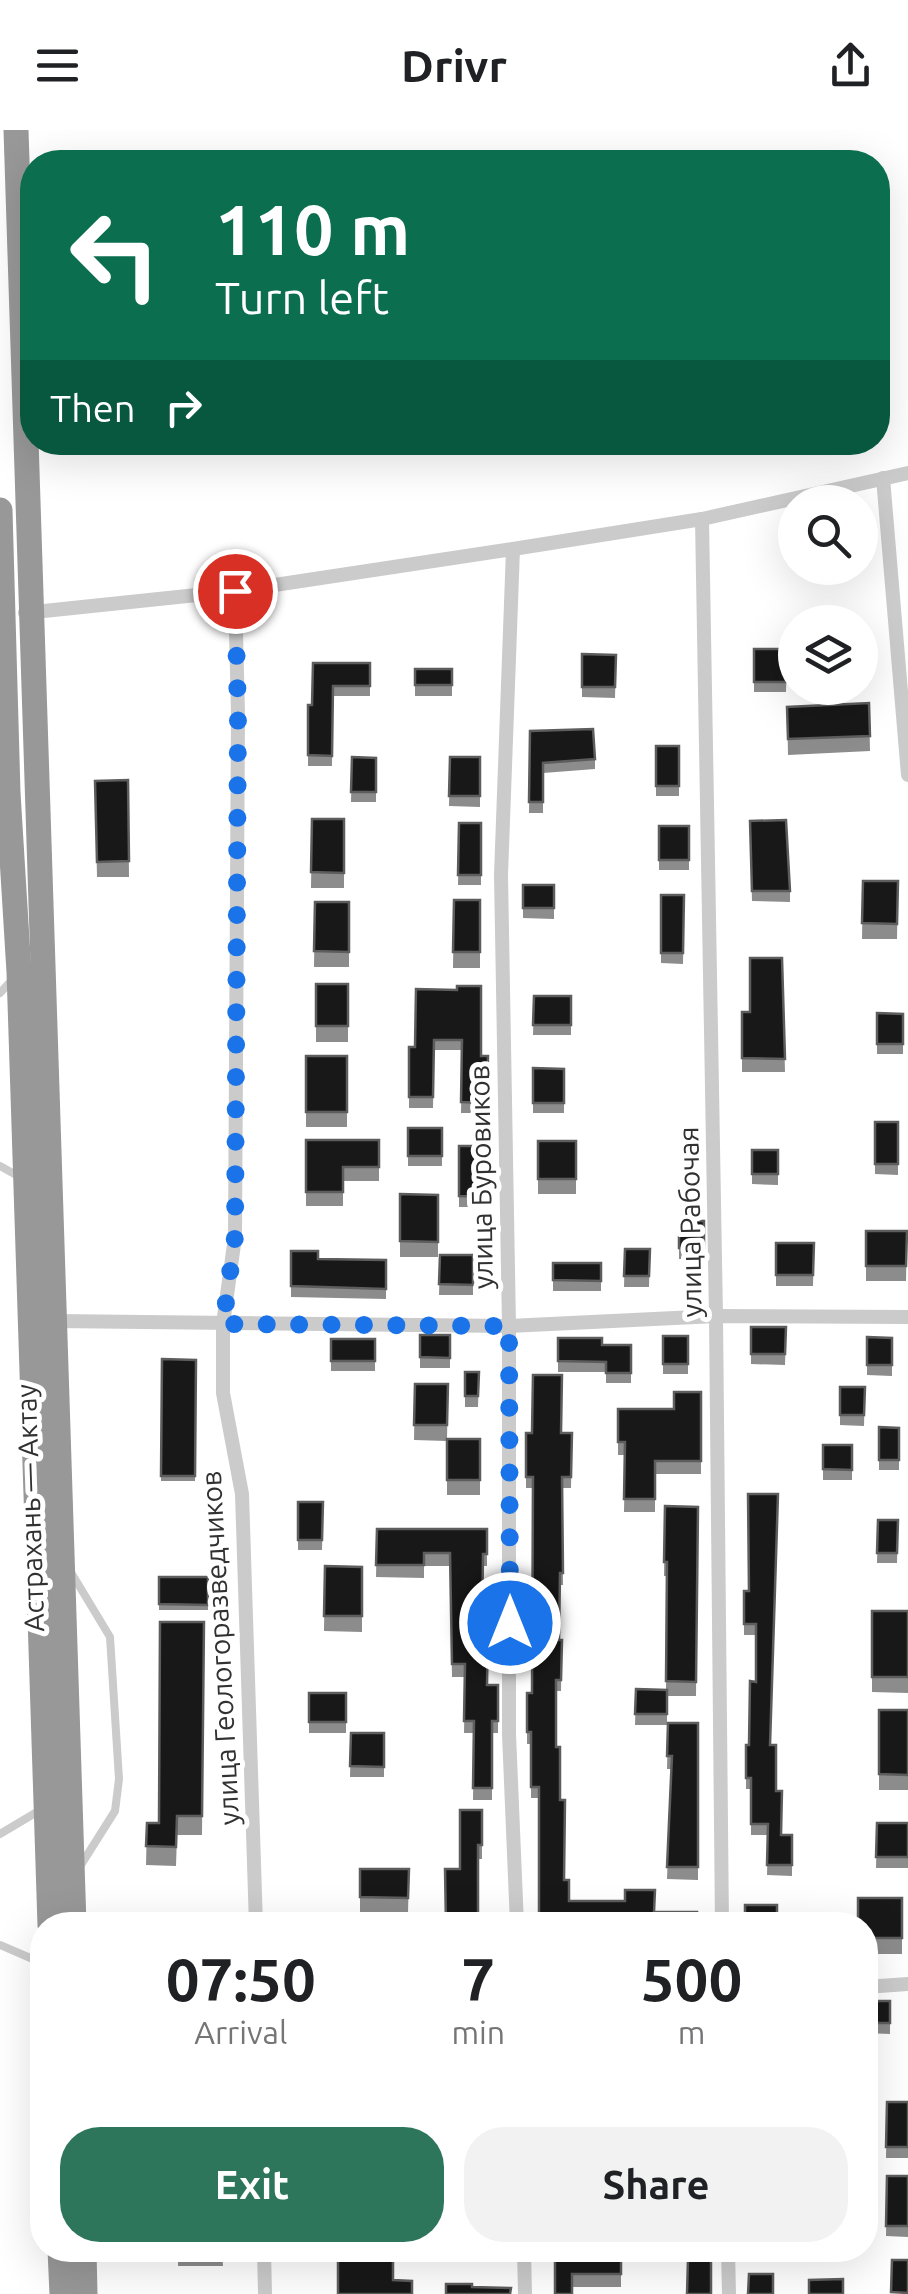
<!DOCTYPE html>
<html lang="en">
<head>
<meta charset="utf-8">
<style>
  :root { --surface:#fff; --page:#f2f2f2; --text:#202124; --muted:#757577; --accent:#2d765b }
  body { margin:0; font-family:Ubuntu,sans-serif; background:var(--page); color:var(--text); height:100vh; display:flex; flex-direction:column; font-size:38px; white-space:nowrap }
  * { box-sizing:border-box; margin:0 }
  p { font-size:32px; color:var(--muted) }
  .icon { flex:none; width:55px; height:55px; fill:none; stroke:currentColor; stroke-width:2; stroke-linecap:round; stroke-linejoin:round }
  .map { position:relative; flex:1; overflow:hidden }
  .drawer { position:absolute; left:30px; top:1782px; width:848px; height:350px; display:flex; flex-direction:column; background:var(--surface); border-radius:40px; box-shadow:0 10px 40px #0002 }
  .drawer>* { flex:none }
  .hud { position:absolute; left:20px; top:20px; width:870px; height:305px; border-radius:40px; box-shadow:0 10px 40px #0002; background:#0b6e4f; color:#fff; overflow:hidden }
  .tools { position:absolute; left:778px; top:355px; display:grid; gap:20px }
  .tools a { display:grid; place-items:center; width:100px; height:100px; border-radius:50%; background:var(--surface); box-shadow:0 10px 40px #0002; font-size:50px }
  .pin { position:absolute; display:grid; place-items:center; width:85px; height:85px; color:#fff; margin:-42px; border:5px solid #fff; border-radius:50%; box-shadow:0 2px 10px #0007 }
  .me { position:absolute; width:110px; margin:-55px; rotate:0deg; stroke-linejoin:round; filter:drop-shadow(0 0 8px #0008) }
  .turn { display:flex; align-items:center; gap:35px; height:210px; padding:0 30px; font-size:45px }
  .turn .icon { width:130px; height:130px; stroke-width:2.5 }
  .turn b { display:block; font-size:70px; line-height:85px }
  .then { display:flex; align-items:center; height:95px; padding:0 30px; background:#0003; gap:20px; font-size:38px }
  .eta { display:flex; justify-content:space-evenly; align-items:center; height:170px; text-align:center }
  .eta b { font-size:60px; font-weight:700; line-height:70px }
  .button { display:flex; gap:20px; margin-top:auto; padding:20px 30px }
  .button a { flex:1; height:115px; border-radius:40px; background:var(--accent); color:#fff; font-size:40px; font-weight:700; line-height:115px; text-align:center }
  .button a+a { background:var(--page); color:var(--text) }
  header { display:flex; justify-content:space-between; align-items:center; height:130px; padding:0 30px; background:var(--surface); font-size:45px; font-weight:700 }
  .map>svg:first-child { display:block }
</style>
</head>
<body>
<header><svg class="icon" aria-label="menu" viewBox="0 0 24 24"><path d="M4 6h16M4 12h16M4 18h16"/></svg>Drivr<svg class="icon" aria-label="share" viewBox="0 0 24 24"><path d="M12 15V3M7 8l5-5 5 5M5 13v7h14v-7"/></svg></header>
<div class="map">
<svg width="908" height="2164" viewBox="0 0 908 2164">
  <rect width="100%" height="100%" fill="#fff"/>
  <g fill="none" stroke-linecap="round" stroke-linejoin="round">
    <!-- lane -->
    <g stroke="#cbcbcb" stroke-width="8">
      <polyline points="0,863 13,849"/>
      <polyline points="0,1036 18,1046"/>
      <polyline points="72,1444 110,1507 119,1649 115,1681 79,1738"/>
      <polyline points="0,1704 42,1679"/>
      <polyline points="0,1815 42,1833"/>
    </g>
    <!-- street -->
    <g stroke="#cbcbcb" stroke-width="14">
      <polyline points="883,348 908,645"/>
      <polyline points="702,389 716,1186 722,1795"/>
      <polyline points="513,419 501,745 509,1196 509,1604 517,1795"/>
      <polyline points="235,461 238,584 235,1107 223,1194 223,1263 242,1364 256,1795"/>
      <polyline points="25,483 235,461 513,419 702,389 908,343"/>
      <polyline points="54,1191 509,1196 716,1186 908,1187"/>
      <polyline points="865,1857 908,1854"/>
      <polyline points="264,2120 265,2164"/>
      <polyline points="524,2120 525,2164"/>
      <polyline points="728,2120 729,2164"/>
    </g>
    <!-- highway -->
    <g stroke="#989898" stroke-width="25">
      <polyline points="16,0 74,1795"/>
      <polyline points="0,380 8,663 19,842 50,1795"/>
      <polyline points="60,2120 62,2164"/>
      <polyline points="84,2120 85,2164"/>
    </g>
  </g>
  <!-- wall -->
  <g fill="#8c8c8c">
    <polygon points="754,519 787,519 786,562 754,562"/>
    <polygon points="582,524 616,525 615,568 582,567"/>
    <polygon points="313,533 370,533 370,566 333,566 332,636 308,636 308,575 312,575"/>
    <rect x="415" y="539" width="37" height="27"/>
    <polygon points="869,573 870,621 788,625 787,577"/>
    <polygon points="530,601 595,629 595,639 543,643 543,683 529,683"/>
    <rect x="656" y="616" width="23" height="50"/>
    <polygon points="352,627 376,628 376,672 351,672"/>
    <polygon points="450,627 480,627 480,677 449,676"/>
    <polygon points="128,650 129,747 97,747 95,651"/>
    <polygon points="312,689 344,689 344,758 311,758"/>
    <polygon points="750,691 790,761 790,772 752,771"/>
    <polygon points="459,693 481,693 481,755 458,755"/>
    <rect x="659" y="696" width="30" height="44"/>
    <polygon points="863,751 898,751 897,809 862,809"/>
    <polygon points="523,755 554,755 554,789 523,788"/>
    <polygon points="661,765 684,765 683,834 661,833"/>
    <polygon points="454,770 480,770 480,838 453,838"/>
    <polygon points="315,772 349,772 349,837 314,837"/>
    <polygon points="782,828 785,942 742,942 742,882 750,882"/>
    <rect x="316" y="854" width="32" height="58"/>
    <polygon points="416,859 481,926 488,926 487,983 461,983 462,920 434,920 433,978 409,978 409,917 415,917"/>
    <polygon points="534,866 571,866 571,905 533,905"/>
    <polygon points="877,883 903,884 903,924 877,924"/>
    <rect x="306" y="926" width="41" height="71"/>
    <polygon points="533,938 564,939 564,983 533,983"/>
    <polygon points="875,992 898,992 898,1045 875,1044"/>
    <rect x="408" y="998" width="34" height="38"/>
    <polygon points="306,1010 379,1010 379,1051 343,1051 343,1076 306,1076"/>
    <rect x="538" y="1011" width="38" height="53"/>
    <polygon points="459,1016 484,1016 483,1077 459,1077"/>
    <polygon points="752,1020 778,1020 778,1055 752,1054"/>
    <polygon points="400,1064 438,1065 438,1127 400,1127"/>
    <polygon points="679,1090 704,1091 704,1129 679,1129"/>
    <polygon points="866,1101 907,1101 906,1151 866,1151"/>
    <polygon points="776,1113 814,1113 813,1156 776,1156"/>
    <polygon points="625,1119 650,1119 649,1157 624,1157"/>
    <polygon points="291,1121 318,1129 386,1130 386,1169 291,1167"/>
    <polygon points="440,1125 473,1125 473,1165 439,1165"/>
    <rect x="553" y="1133" width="48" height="28"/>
    <polygon points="751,1197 786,1197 785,1235 751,1234"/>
    <rect x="420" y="1205" width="30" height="33"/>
    <rect x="663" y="1206" width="25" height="38"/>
    <polygon points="867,1207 892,1208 892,1246 867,1245"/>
    <polygon points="558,1208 602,1215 631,1215 631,1253 606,1253 606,1242 558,1242"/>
    <rect x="331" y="1209" width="44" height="32"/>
    <polygon points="162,1229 196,1230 195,1351 161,1351"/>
    <polygon points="465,1242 479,1242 478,1277 465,1277"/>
    <polygon points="415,1254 448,1254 447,1309 480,1309 480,1365 447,1365 447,1311 414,1310"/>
    <polygon points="840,1257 865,1257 864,1296 840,1295"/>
    <polygon points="701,1262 701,1344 655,1344 655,1382 624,1382 625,1325 618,1325 618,1279 674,1279"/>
    <polygon points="879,1297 899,1298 899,1340 879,1340"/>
    <polygon points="526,1303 572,1303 571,1358 562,1358 563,1455 560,1455 559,1510 562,1510 561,1561 556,1561 556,1617 565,1750 569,1771 655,1782 697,1795 539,1795 539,1668 531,1668 531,1614 527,1614 527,1563 532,1563 533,1358 526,1358"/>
    <rect x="823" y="1315" width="29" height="35"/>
    <polygon points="748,1364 770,1615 781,1705 792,1705 792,1746 767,1745 768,1705 751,1705 751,1659 746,1659 746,1615 749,1615 756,1552 756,1505 744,1505 744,1461 749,1461"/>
    <polygon points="298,1372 323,1372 322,1420 298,1420"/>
    <polygon points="665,1376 698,1377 696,1566 667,1566 667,1595 635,1595 636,1559 666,1560 667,1446 664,1446"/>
    <polygon points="878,1390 898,1390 897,1433 877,1433"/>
    <polygon points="377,1399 487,1399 487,1436 483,1436 482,1497 487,1555 498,1555 498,1603 492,1603 492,1670 473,1670 474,1603 464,1603 465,1547 452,1547 450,1436 424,1436 424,1448 376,1447"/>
    <polygon points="325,1436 362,1437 362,1502 324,1501"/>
    <rect x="159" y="1447" width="49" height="33"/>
    <polygon points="872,1481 908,1481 908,1563 872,1562"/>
    <polygon points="204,1492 202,1705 177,1705 176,1736 146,1735 147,1693 159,1693"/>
    <rect x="309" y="1563" width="37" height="40"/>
    <rect x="879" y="1580" width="29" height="80"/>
    <polygon points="668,1593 698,1593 698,1750 667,1749 671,1639 667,1639"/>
    <polygon points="351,1603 384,1603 384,1647 350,1647"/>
    <polygon points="482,1680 482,1729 478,1729 478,1789 446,1795 460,1739"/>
    <polygon points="877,1693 908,1693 908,1738 876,1738"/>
    <polygon points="360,1739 409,1739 408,1783 360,1783"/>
    <polygon points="902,1768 902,1824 865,1824 865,1795"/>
    <polygon points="865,1871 890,1871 890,1904 865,1903"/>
    <polygon points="887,1972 908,1972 908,2028 886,2028"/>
    <polygon points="887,2046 908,2046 908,2107 886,2106"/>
    <polygon points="178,2120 222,2120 223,2136 178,2136"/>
    <polygon points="541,2120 621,2120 621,2157 572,2157 555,2121"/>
  </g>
  <!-- building -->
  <g fill="#181818" stroke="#5d5d5d" stroke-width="2.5">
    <polygon points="754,519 787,519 786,552 754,552"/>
    <polygon points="582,524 616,525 615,557 582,557"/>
    <polygon points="313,533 370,533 370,556 333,556 332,626 308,625 308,575 312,575"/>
    <rect x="415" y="539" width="37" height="16"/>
    <polygon points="869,573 870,606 788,609 787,577"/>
    <polygon points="593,599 595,629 543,633 543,672 529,672 530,601"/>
    <rect x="656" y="616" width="23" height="40"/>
    <polygon points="352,627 376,628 376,662 351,662"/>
    <polygon points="450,627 480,627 480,666 449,666"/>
    <polygon points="128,650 129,731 97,732 95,651"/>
    <polygon points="312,689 344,689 344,743 311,742"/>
    <polygon points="786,690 790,761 752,761 750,691"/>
    <polygon points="459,693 481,693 481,745 458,745"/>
    <rect x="659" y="696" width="30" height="34"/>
    <polygon points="863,751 898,751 897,794 862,793"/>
    <rect x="523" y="755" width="31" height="23"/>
    <polygon points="661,765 684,765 683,823 661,823"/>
    <polygon points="454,770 480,770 480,822 453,822"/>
    <polygon points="315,772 349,772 349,822 314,821"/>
    <polygon points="750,828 782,828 785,929 742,928 742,882 750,882"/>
    <rect x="316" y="854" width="32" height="42"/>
    <polygon points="457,856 481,856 481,926 488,926 487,973 461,972 462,910 434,910 433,967 409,967 409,917 415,917 416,859 457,860"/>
    <polygon points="534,866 571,866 571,895 533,895"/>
    <polygon points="877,883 903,884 903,914 877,914"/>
    <rect x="306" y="926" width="41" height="56"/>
    <polygon points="533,938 564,939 564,973 533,973"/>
    <rect x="875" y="992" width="23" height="42"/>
    <rect x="408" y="998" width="34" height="28"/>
    <polygon points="306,1010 379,1010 379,1037 343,1037 343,1062 306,1062"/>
    <rect x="538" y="1011" width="38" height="38"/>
    <polygon points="459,1016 484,1016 483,1067 459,1066"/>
    <rect x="752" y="1020" width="26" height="24"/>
    <polygon points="400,1064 438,1065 438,1112 400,1111"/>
    <polygon points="679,1090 704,1091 704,1118 679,1118"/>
    <polygon points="866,1101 907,1101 906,1136 866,1136"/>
    <polygon points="776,1113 814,1113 813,1145 776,1145"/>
    <polygon points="625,1119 650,1119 649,1146 624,1146"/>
    <polygon points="291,1121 318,1121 318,1129 386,1130 386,1159 291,1156"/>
    <polygon points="440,1125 473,1125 473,1155 439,1154"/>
    <polygon points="553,1133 601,1133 601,1151 553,1150"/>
    <polygon points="751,1197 786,1197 785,1224 751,1224"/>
    <polygon points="420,1205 450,1205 450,1228 420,1227"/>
    <rect x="663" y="1206" width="25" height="28"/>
    <polygon points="867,1207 892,1208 892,1235 867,1235"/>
    <polygon points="558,1208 602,1208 602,1215 631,1215 631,1243 606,1243 606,1232 558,1231"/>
    <rect x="331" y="1209" width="44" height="22"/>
    <polygon points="162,1229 196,1230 195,1346 161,1346"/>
    <polygon points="465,1242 479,1242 478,1266 465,1266"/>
    <polygon points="533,1245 562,1245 561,1303 572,1303 571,1347 562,1347 563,1443 560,1443 559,1510 562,1510 561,1550 556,1550 556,1617 560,1617 560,1670 565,1670 564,1750 569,1750 569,1771 625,1771 625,1760 655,1760 654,1782 697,1782 696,1795 548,1795 548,1790 539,1790 539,1657 531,1657 531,1602 527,1602 527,1563 532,1563 533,1347 526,1347 526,1303 532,1303"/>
    <polygon points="415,1254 448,1254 447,1295 414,1295"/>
    <polygon points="840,1257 865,1257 864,1285 840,1285"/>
    <polygon points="674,1262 701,1262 701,1331 655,1331 655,1369 624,1369 625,1312 618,1312 618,1279 674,1279"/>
    <polygon points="879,1297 899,1298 899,1330 879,1330"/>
    <rect x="447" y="1309" width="33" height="41"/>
    <polygon points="823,1315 852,1315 852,1340 823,1339"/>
    <polygon points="748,1364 778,1364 770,1615 776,1615 776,1661 782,1661 781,1705 792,1705 792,1735 767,1735 768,1694 751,1694 751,1648 746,1648 746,1615 749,1615 750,1551 756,1552 756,1494 744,1494 744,1461 749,1461"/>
    <polygon points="298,1372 323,1372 322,1410 298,1410"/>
    <polygon points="665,1376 698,1377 696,1552 666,1551 667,1432 664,1432"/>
    <polygon points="878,1390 898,1390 897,1423 877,1423"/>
    <polygon points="377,1399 487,1399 487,1424 483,1424 482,1497 488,1497 487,1555 498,1555 498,1591 492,1591 492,1658 473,1658 474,1591 464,1591 465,1534 452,1534 450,1423 424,1423 424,1435 376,1435"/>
    <polygon points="325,1436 362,1437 362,1486 324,1486"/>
    <polygon points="159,1447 208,1447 208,1475 159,1474"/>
    <rect x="872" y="1481" width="36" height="66"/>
    <polygon points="160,1492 204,1492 202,1686 177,1686 176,1717 146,1716 147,1693 159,1693"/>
    <polygon points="636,1559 667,1560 667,1584 635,1584"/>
    <rect x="309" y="1563" width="37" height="29"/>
    <polygon points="879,1580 908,1580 908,1645 879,1644"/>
    <polygon points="668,1593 698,1593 698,1737 667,1737 672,1626 667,1626"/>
    <polygon points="351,1603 384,1603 384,1637 350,1636"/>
    <polygon points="460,1680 482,1680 482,1715 478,1715 478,1789 496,1789 496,1795 446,1795 445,1739 460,1739"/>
    <polygon points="877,1693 908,1693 908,1727 876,1727"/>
    <polygon points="360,1739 409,1739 408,1768 360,1767"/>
    <polygon points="858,1768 902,1768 902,1808 865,1808 865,1795 858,1795"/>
    <rect x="745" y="1775" width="32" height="20"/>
    <polygon points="168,1785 169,1795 142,1795 142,1786"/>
    <rect x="865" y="1871" width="25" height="22"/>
    <polygon points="887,1972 908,1972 908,2017 886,2017"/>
    <polygon points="887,2046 908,2046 908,2096 886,2096"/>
    <polygon points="178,2120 222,2120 223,2130 178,2129"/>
    <polygon points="555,2120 621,2120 621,2144 572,2144 572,2164 555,2164"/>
    <polygon points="338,2124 393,2124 393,2150 412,2151 412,2164 338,2164"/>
    <polygon points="688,2129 711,2129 711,2164 687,2164"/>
    <polygon points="892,2130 908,2130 908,2163 891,2162"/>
    <polygon points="749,2144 773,2144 773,2164 748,2164"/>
    <polygon points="843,2149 843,2164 809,2164 809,2150"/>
    <polygon points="446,2154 472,2154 472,2157 511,2158 510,2164 446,2164"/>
  </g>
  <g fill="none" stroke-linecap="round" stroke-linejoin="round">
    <!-- route -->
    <polyline stroke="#1a73e8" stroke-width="18" stroke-dasharray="0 32.4" points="235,461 238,584 235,1107 223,1194 509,1196 510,1493"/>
  </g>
  <g text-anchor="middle" stroke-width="10" stroke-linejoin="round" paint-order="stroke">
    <!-- street labels -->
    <g font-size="28" fill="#313131" stroke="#fff">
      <text transform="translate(481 1047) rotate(-91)" y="10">улица Буровиков</text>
      <text transform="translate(690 1092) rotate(-91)" y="10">улица Рабочая</text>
      <text transform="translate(30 1378) rotate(-92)" y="10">Астрахань — Актау</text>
      <text transform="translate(220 1518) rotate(-93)" y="10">улица Геологоразведчиков</text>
    </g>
  </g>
</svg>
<div class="tools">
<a><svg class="icon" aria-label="search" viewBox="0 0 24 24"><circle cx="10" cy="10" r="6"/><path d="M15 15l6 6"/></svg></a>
<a><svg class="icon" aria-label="layers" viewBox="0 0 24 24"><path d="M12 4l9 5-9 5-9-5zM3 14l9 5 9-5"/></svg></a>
</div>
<div class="pin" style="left:235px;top:461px;background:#d93025"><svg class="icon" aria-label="arrive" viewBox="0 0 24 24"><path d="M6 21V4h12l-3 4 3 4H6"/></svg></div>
<svg class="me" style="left:510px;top:1493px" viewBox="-20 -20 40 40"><circle r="17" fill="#1a73e8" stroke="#fff" stroke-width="3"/><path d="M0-11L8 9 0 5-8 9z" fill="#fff"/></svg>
<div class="hud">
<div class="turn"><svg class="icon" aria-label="left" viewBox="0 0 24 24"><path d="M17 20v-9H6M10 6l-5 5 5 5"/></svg><div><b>110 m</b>Turn left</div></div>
<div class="then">Then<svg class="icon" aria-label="right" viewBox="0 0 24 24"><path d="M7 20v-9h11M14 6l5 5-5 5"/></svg></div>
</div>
<section class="drawer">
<div class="eta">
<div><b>07:50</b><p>Arrival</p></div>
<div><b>7</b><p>min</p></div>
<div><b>500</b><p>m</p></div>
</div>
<div class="button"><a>Exit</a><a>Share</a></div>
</section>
</div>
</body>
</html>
